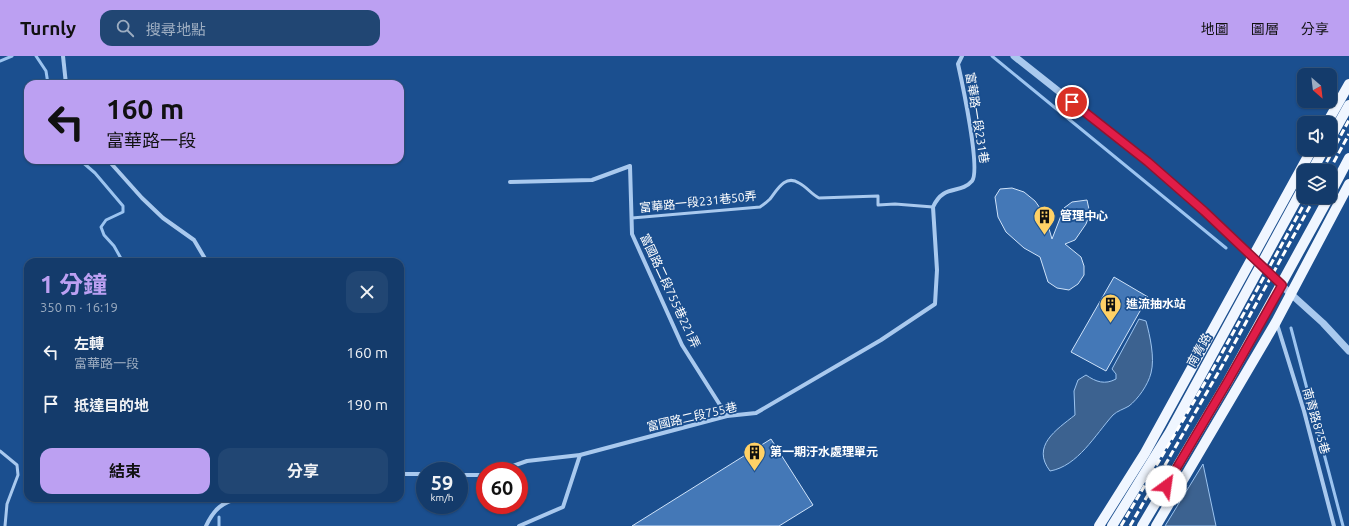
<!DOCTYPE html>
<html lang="zh-TW">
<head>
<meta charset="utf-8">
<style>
  :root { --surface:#143b6b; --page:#214673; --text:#f1f3f6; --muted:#9dadc1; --line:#33557e; --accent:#bca0f2 }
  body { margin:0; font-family:Ubuntu,"Noto Sans TC",sans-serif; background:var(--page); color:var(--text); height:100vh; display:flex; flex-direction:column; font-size:15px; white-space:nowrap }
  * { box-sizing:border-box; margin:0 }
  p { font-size:13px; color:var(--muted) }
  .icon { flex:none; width:22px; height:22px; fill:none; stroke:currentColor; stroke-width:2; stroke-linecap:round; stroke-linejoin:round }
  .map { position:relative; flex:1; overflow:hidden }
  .drawer { position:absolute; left:24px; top:202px; width:380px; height:244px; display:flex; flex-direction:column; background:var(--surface); border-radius:12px; box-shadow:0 1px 3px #0004,0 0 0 1px var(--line) }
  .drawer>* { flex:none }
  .hud { position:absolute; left:24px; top:24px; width:380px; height:84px; border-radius:12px; box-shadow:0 1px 3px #0004,0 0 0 1px var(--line); background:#bca0f2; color:#111; overflow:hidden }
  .needle { width:26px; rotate:152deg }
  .fabs { position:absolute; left:1297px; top:12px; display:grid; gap:8px }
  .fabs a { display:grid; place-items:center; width:40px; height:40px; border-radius:8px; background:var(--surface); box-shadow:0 1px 3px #0004,0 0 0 1px var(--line); font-size:20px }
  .speed { position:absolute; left:416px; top:406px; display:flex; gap:8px; font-size:20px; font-weight:700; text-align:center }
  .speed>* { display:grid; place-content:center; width:52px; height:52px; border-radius:50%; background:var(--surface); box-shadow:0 1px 3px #0004,0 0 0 1px var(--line); line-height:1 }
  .speed small { font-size:10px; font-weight:400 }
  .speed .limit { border:6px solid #d22; background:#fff; color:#111 }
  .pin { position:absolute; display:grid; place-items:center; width:34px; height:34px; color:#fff; margin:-17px; border:2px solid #fff; border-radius:50%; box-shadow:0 1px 4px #0007 }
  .me { position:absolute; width:44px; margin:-22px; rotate:31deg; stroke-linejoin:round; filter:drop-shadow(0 0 3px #0008) }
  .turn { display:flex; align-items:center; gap:14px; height:84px; padding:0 16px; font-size:18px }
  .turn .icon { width:52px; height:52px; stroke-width:2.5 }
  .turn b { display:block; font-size:28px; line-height:34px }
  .round { display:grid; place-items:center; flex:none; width:42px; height:42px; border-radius:12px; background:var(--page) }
  .headline { display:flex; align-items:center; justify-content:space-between; height:68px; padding:0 16px }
  h1 { font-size:24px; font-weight:700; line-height:30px; color:var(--accent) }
  .action { display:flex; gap:8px; margin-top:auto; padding:8px 16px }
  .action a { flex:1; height:46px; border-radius:12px; background:var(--accent); color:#111; font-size:16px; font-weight:700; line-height:46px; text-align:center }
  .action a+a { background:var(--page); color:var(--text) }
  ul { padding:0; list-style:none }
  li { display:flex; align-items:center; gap:12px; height:52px; padding:0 16px }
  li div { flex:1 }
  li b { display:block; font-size:15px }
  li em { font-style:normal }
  header { display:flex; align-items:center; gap:24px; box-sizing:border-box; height:56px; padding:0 20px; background:var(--accent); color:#111 }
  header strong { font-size:19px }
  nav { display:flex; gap:22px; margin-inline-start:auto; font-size:14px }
  .search { width:280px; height:36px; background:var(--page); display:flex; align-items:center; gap:10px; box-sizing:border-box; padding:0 14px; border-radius:12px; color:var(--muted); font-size:15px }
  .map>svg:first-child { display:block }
</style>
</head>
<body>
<header>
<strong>Turnly</strong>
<div class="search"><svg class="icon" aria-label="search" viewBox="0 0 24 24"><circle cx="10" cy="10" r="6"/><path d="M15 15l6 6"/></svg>搜尋地點</div>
<nav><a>地圖</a><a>圖層</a><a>分享</a></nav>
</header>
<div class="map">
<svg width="1349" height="470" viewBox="0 0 1349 470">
  <rect width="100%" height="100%" fill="#1b4f8f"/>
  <!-- water -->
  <g fill="#3c6290" stroke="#9cc4f0">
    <path d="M1139,263L1146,265C1150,280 1155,302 1151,317C1148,329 1138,343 1129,350C1124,353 1117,355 1113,359C1095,379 1078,410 1050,415C1031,390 1056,374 1075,359L1074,335L1078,324L1086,319C1096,326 1105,329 1116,323V318L1112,313Z"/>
    <polygon points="1203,408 1216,470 1165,470"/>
  </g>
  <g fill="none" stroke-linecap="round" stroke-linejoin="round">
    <!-- stream -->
    <g stroke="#9cc4f0" stroke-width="3">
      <polyline points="36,0 46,15 48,28"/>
      <polyline points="992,0 1226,192"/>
      <polyline points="0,5 12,0"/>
      <polyline points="80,104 95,117 123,150 123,156 106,164 101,171 104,179 114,190 123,206"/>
      <polyline points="1291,272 1343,470"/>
      <polyline points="219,442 219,444"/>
      <polyline points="219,461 219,470"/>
    </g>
  </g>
  <!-- building -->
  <g fill="#4478b7" stroke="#cfe3fa">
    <polygon points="1012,132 1024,136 1035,145 1045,159 1052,183 1064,152 1072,146 1087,144 1090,158 1086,168 1075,184 1065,188 1081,201 1084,210 1084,219 1078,228 1069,234 1057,232 1048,226 1040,201 1024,192 1006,176 998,161 995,141 1000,133"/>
    <polygon points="1114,221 1148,241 1106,315 1071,296"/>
    <polygon points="771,383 813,449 779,470 632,470"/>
  </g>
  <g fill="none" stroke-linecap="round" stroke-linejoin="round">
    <!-- service -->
    <g stroke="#a9c9ee" stroke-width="3">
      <path d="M632,162L760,151C763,149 767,146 770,143C777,134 785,118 799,127C807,131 811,138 819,142L878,140V149L895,148L933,151"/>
      <polyline points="0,395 17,409 18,419 7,448 5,470"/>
    </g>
    <!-- minor -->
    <g stroke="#a9c9ee" stroke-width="4">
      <polyline points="63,0 66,28"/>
      <polyline points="108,104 142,142 163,162 194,184 207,206"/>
      <polyline points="510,126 592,124 630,110 632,178 682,289 727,360"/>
      <polyline points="1277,268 1304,355 1334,470"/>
      <path d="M498,415L527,405L580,399L727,360L756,357L881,284L935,248L937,214L933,151C944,127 960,139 972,125C981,114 962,26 958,8L962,0"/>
      <polyline points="400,418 425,418"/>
      <polyline points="459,419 485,419"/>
      <path d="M206,470C214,453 222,446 241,442"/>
      <polyline points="519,470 563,451 580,399"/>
    </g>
    <!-- tertiary -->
    <polyline stroke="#a9c9ee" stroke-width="7" points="1014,0 1148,106 1204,155 1260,210 1323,267 1349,295"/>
    <!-- primary -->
    <g stroke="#f0f6ff" stroke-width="10">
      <polyline points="1327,67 1349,28"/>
      <polyline points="1330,83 1349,49"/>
      <polyline points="1312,115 1324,93"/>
      <polyline points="1330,138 1349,102"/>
      <polyline points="1099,470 1145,397 1312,93"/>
      <polyline points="1112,470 1170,376 1304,130"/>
      <polyline points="1142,470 1228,325 1329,141"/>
      <polyline points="1156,470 1276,266 1349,128"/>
    </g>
    <!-- rail -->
    <g stroke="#fff" stroke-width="3" stroke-dasharray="7 3" stroke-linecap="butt">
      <polyline points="1322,115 1349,64"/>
      <polyline points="1329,115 1349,78"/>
      <polyline points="1121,470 1217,306 1308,141"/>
      <polyline points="1130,470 1222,310 1315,141"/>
    </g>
  </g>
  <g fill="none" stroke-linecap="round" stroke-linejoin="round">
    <defs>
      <polyline id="route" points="1072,46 1148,106 1204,155 1282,229 1228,325 1166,430"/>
    </defs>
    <!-- route casing -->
    <use href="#route" stroke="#92132f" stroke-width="10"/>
    <!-- route -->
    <use href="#route" stroke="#e11d48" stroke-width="7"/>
  </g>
  <!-- icons -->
  <defs>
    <symbol id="building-pin" viewBox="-11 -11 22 30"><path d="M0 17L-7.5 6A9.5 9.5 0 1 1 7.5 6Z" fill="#ffd166" stroke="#1b4f8f"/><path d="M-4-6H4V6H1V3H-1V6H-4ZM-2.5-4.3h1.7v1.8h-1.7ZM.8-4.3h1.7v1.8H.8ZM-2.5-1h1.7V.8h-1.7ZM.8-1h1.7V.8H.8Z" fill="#111"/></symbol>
  </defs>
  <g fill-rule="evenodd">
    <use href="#building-pin" x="1032" y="148" width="25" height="34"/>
    <use href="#building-pin" x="1098" y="236" width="25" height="34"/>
    <use href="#building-pin" x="742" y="384" width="25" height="34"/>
  </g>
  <g text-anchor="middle" stroke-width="3.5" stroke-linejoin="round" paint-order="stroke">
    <!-- street labels -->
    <g font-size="12" fill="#fff" stroke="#1b4f8f">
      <text transform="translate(977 62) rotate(81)" y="4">富華路一段231巷</text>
      <text transform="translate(698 146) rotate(-6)" y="4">富華路一段231巷50弄</text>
      <text transform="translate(670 235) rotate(65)" y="4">富國路二段755巷221弄</text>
      <text transform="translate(1199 294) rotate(-61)" y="4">南青路</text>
      <text transform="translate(692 361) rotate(-13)" y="4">富國路二段755巷</text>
      <text transform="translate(1316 365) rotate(74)" y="4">南青路875巷</text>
    </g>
    <!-- poi labels -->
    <g font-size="12" font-weight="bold" fill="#fff" stroke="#1b4f8f" text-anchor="start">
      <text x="1060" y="164">管理中心</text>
      <text x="1126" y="252">進流抽水站</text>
      <text x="770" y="400">第一期汙水處理單元</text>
    </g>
  </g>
</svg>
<div class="fabs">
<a><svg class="needle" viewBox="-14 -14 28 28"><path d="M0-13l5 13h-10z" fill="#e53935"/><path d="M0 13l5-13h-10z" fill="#9dadc1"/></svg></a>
<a><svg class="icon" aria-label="sound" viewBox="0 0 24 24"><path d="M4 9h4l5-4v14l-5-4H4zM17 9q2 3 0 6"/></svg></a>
<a><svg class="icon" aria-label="layers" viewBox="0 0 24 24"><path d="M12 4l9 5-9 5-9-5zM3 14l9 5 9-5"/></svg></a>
</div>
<div class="speed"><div>59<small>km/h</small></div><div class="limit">60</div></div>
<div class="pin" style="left:1072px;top:46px;background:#d93025"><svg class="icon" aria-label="arrive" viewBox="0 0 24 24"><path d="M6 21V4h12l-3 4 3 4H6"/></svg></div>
<svg class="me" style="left:1166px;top:430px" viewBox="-20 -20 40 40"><circle r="19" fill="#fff"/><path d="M0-13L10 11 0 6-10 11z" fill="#e11d48"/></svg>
<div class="hud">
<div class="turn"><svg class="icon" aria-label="left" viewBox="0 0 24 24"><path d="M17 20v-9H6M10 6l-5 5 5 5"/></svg><div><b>160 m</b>富華路一段</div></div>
</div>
<section class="drawer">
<div class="headline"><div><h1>1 分鐘</h1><p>350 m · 16:19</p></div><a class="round"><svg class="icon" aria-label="close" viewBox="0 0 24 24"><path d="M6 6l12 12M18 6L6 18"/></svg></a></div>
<ul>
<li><svg class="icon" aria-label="left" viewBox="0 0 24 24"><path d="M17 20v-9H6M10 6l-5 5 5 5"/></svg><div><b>左轉</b><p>富華路一段</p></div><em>160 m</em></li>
<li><svg class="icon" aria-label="arrive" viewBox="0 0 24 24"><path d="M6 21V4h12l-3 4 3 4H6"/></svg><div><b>抵達目的地</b></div><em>190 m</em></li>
</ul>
<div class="action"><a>結束</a><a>分享</a></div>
</section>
</div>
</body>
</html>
